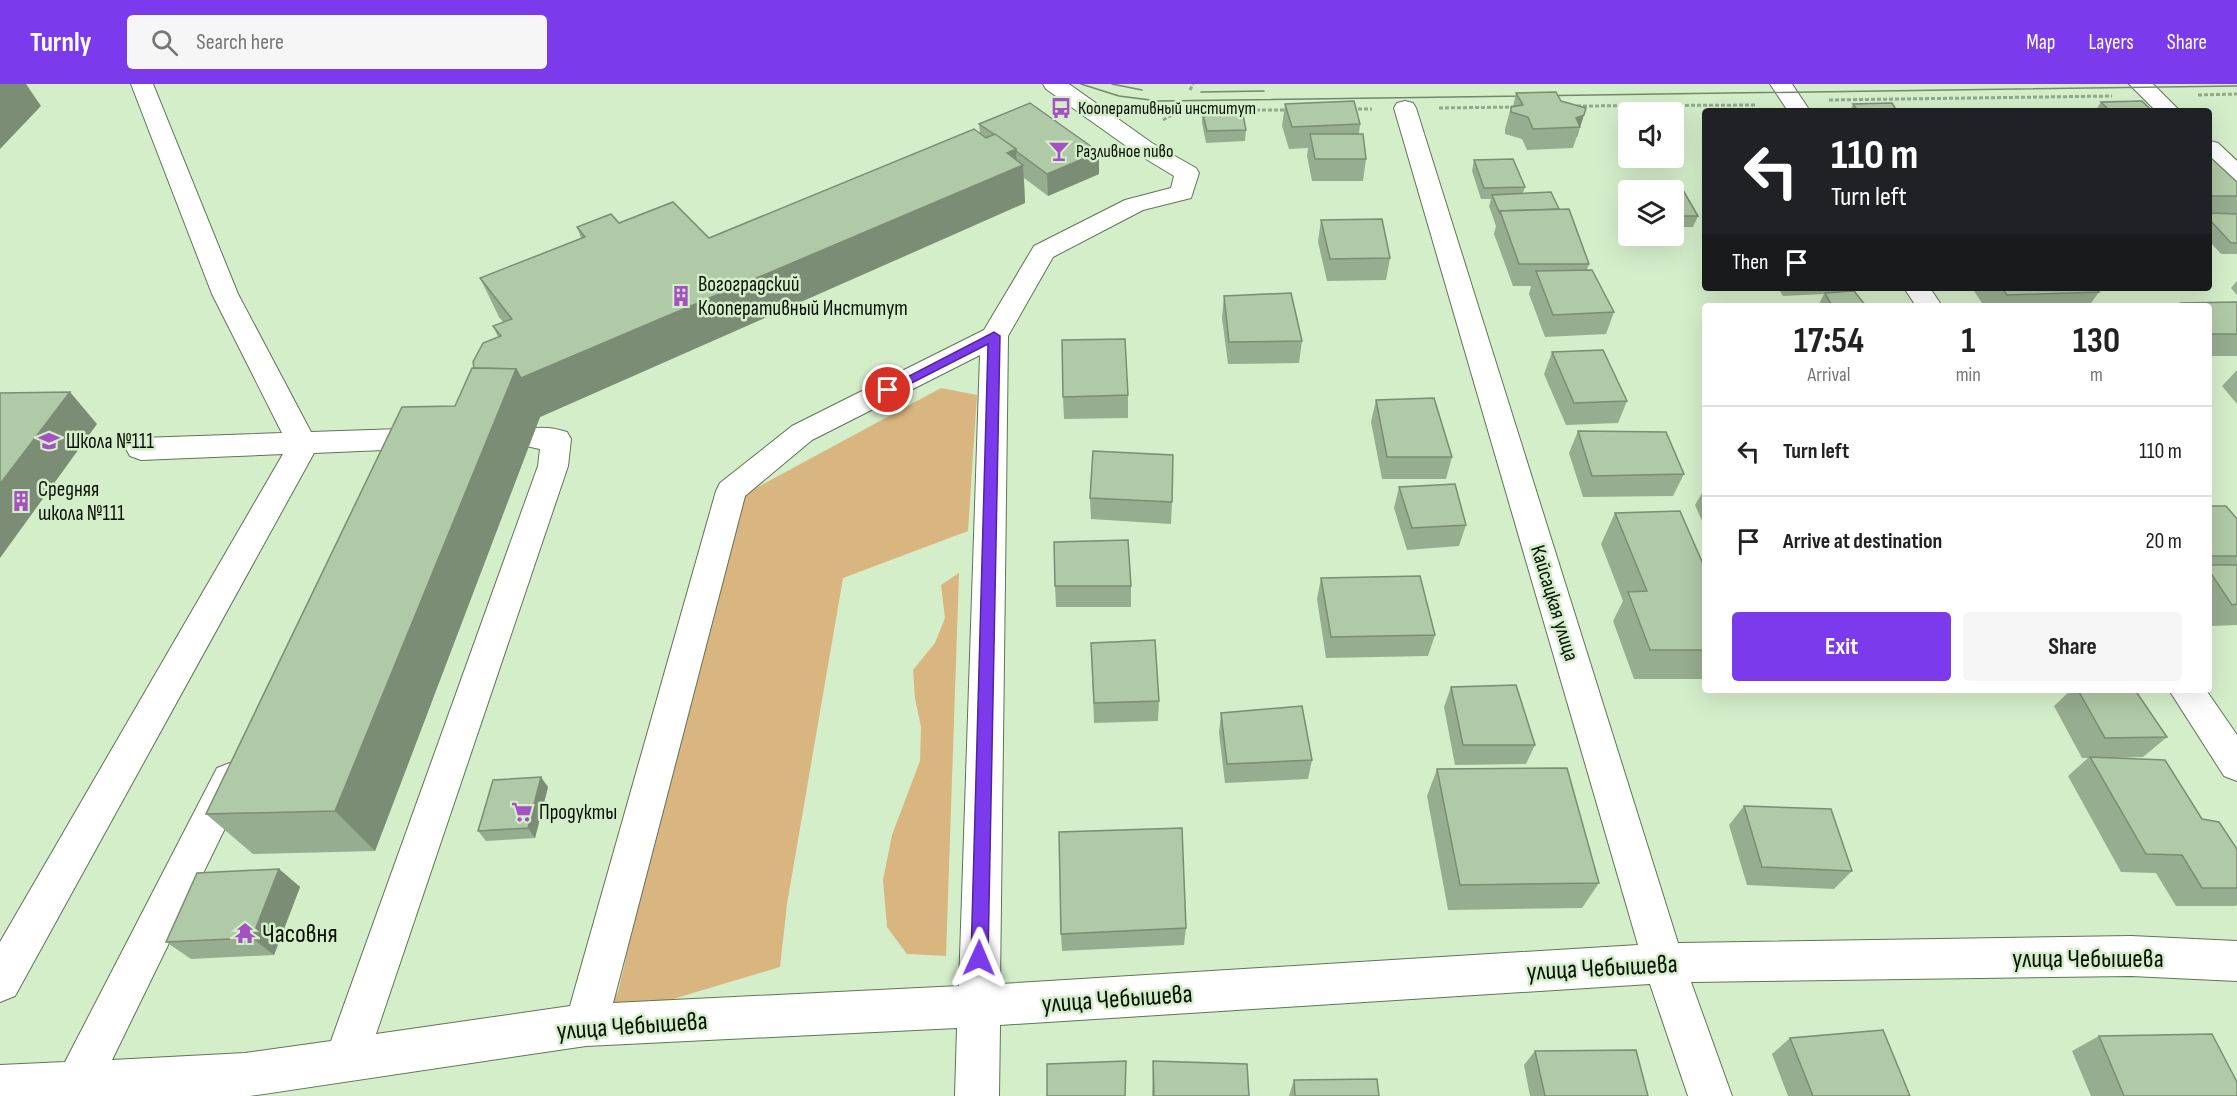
<!DOCTYPE html>
<html lang="en">
<head>
<meta charset="utf-8">
<style>
  :root { --surface:#fff; --page:#f6f6f6; --text:#222; --muted:#767676; --line:#e0e0e0; --accent:#7c3aed }
  body { margin:0; font-family:"Sofia Sans Condensed",sans-serif; background:var(--page); color:var(--text); height:100vh; display:flex; flex-direction:column; font-size:22px; white-space:nowrap }
  * { box-sizing:border-box; margin:0 }
  p { font-size:20px; color:var(--muted) }
  .icon { flex:none; width:33px; height:33px; fill:none; stroke:currentColor; stroke-width:2; stroke-linecap:round; stroke-linejoin:round }
  .map { position:relative; flex:1; overflow:hidden }
  .details { position:absolute; left:1702px; top:219px; width:510px; height:390px; display:flex; flex-direction:column; background:var(--surface); border-radius:6px; box-shadow:0 6px 24px #0002 }
  .details>* { flex:none }
  .top-card { position:absolute; left:1702px; top:24px; width:510px; height:183px; border-radius:6px; box-shadow:0 6px 24px #0002; background:#202124; color:#fff; overflow:hidden }
  .buttons { position:absolute; left:1618px; top:18px; display:grid; gap:12px }
  .buttons a { display:grid; place-items:center; width:66px; height:66px; border-radius:6px; background:var(--surface); box-shadow:0 6px 24px #0002; font-size:30px }
  .pin { position:absolute; display:grid; place-items:center; width:51px; height:51px; color:#fff; margin:-26px; border:3px solid #fff; border-radius:50%; box-shadow:0 2px 6px #0007 }
  .me { position:absolute; width:66px; margin:-33px; rotate:1deg; stroke-linejoin:round; filter:drop-shadow(0 0 4px #0008) }
  .turn { display:flex; align-items:center; gap:21px; height:126px; padding:0 30px; font-size:27px }
  .turn .icon { width:78px; height:78px; stroke-width:2.5 }
  .turn b { display:block; font-size:42px; line-height:51px }
  .then { display:flex; align-items:center; height:57px; padding:0 30px; background:#0003; gap:12px; font-size:22px }
  .eta { display:flex; justify-content:space-evenly; align-items:center; height:102px; text-align:center }
  .eta b { font-size:36px; font-weight:700; line-height:42px }
  .cta { display:flex; gap:12px; margin-top:auto; padding:12px 30px }
  .cta a { flex:1; height:69px; border-radius:6px; background:var(--accent); color:#fff; font-size:24px; font-weight:700; line-height:69px; text-align:center }
  .cta a+a { background:var(--page); color:var(--text) }
  ul { padding:0; list-style:none }
  li { display:flex; align-items:center; gap:18px; height:90px; padding:0 30px; border-top:2px solid var(--line) }
  li div { flex:1 }
  li b { display:block; font-size:22px }
  li em { font-style:normal }
  header { display:flex; align-items:center; gap:36px; box-sizing:border-box; height:84px; padding:0 30px; background:var(--accent); color:#fff }
  header strong { font-size:28px }
  nav { display:flex; gap:33px; margin-inline-start:auto; font-size:21px }
  .search { width:420px; height:54px; background:var(--page); display:flex; align-items:center; gap:15px; box-sizing:border-box; padding:0 21px; border-radius:6px; color:var(--muted); font-size:22px }
  .map>svg:first-child { display:block }
</style>
</head>
<body>
<header>
<strong>Turnly</strong>
<div class="search"><svg class="icon" aria-label="search" viewBox="0 0 24 24"><circle cx="10" cy="10" r="6"/><path d="M15 15l6 6"/></svg>Search here</div>
<nav><a>Map</a><a>Layers</a><a>Share</a></nav>
</header>
<div class="map">
<svg width="2237" height="1012" viewBox="0 0 2237 1012">
  <rect width="100%" height="100%" fill="#d4eeca"/>
  <!-- green -->
  <g fill="#d9b580">
    <polygon points="941,304 977,311 968,447 843,494 787,820 780,883 586,941 618,908 734,416"/>
    <polygon points="959,489 946,872 907,870 887,843 883,796 892,751 920,677 921,643 915,614 913,586 935,559 945,534 941,501"/>
  </g>
  <g fill="none" stroke-linecap="round" stroke-linejoin="round">
    <defs>
      <g id="minor">
        <polygon points="131,0 153,0 238,210 311,348 430,344 441,347 445,354 441,361 430,364 314,369 15,912 0,918 0,858 283,370 141,376 130,372 126,365 130,358 141,354 282,349 212,210"/>
        <path d="M1043,0H1069L1152,59L1196,84L1199,89L1191,114L1143,126L1053,173L1008,252L1000,900L1638,861L1394,24L1397,19L1405,17L1413,19L1416,24L1678,859L2131,852L2237,857V897L2131,892L1691,898L1732,1012H1688L1650,900L1000,941L999,1012H955L957,944L586,962L250,1012H0V981L65,978L217,684L230,679L243,684L249,695L112,976L245,969L331,957L538,382L540,365L521,361L517,354L521,347C536,342 552,343 567,348L571,355L568,382L376,950L570,922L716,407L720,399L792,342L984,246L1034,162L1125,116L1171,104L1174,92L1136,69L1046,5ZM980,271L959,902L613,919L745,412L812,356Z"/>
        <polygon points="1770,0 1792,0 1810,27 1788,27"/>
        <polygon points="2129,0 2153,0 2180,27 2156,27"/>
        <polygon points="2210,57 2218,59 2237,77 2237,97 2228,95 2210,77"/>
        <polygon points="1904,204 1930,204 1942,222 1916,222"/>
        <polygon points="2169,606 2206,606 2237,651 2237,697 2224,692"/>
      </g>
    </defs>
    <!-- minor casing -->
    <use href="#minor" stroke="#5f7556" stroke-width="2"/>
    <!-- path -->
    <g stroke="#94a88c" stroke-width="3" stroke-dasharray="4 2" stroke-linecap="butt">
      <polyline points="1190,6 1193,0"/>
      <polyline points="2198,11 2237,10"/>
      <polyline points="1829,16 2112,12"/>
      <polyline points="1577,22 1756,21"/>
      <polyline points="1439,24 1516,23"/>
      <polyline points="1352,25 1372,25"/>
      <polyline points="1238,26 1288,26"/>
      <polyline points="1163,36 1179,27 1231,26"/>
    </g>
    <!-- minor -->
    <use href="#minor" fill="#fff" fill-rule="evenodd"/>
    <!-- tram -->
    <g stroke="#75866e" stroke-width="1.5">
      <polyline points="1081,0 1119,12 1158,17 2237,2"/>
      <polyline points="1112,0 1142,6"/>
      <polyline points="1201,8 1264,7"/>
    </g>
  </g>
  <!-- wall -->
  <g fill="#97ad8f">
    <polygon points="1516,9 1561,17 1586,24 1573,64 1527,66 1522,55 1505,50 1505,45 1511,23 1513,23"/>
    <polygon points="2101,18 2152,27 2095,27"/>
    <polygon points="1285,20 1360,40 1359,50 1366,75 1363,97 1312,97 1307,72 1308,64 1289,65 1282,42"/>
    <polygon points="1853,20 1897,27 1850,27"/>
    <polygon points="1202,27 1246,46 1245,57 1206,59 1202,39"/>
    <polygon points="979,40 1099,68 1099,90 1048,112 1024,94 1025,119 540,333 375,767 253,770 206,730 455,322 474,284 498,253 493,242 503,238 499,233 480,194 581,154 577,143 619,139 709,154 980,50"/>
    <polygon points="2210,73 2237,98 2237,170 2221,170 2210,158"/>
    <polygon points="1474,76 1525,103 1523,109 1559,125 1589,180 1587,186 1614,228 1606,250 1545,253 1529,210 1531,202 1513,202 1494,150 1496,142 1489,122 1491,115 1481,115 1472,87"/>
    <polygon points="1680,101 1698,132 1693,143 1674,143 1674,106 1642,106 1644,102"/>
    <polygon points="1321,136 1390,174 1386,196 1327,197 1318,158"/>
    <polygon points="2237,197 2237,211 2231,204"/>
    <polygon points="1778,204 1858,204 1855,209 1866,222 1818,222 1824,210 1783,212"/>
    <polygon points="1976,204 2095,204 2099,208 2089,222 1984,222 1974,207"/>
    <polygon points="1224,212 1302,257 1299,279 1228,280 1222,234"/>
    <polygon points="2237,218 2237,272 2210,272 2210,222 2179,222 2181,219"/>
    <polygon points="1552,268 1627,317 1618,339 1566,341 1544,290"/>
    <polygon points="2237,286 2237,320 2222,302"/>
    <polygon points="1128,311 1128,334 1064,335 1063,313"/>
    <polygon points="1376,316 1452,373 1446,395 1382,395 1371,338"/>
    <polygon points="1578,347 1684,390 1673,412 1583,413 1569,369"/>
    <polygon points="1706,402 1706,446 1695,421"/>
    <polygon points="1399,403 1466,441 1459,462 1407,466 1394,424"/>
    <polygon points="1090,414 1172,418 1171,440 1091,435"/>
    <polygon points="2210,422 2237,435 2237,541 2210,542"/>
    <polygon points="1615,429 1706,487 1706,595 1634,595 1613,537 1623,517 1601,460"/>
    <polygon points="1321,494 1435,551 1428,572 1326,574 1317,515"/>
    <polygon points="1055,502 1131,502 1131,523 1056,523"/>
    <polygon points="1091,559 1159,617 1158,637 1094,639"/>
    <polygon points="1451,603 1535,661 1526,680 1455,681 1444,623"/>
    <polygon points="2071,606 2135,606 2167,653 2143,673 2112,674 2202,735 2237,765 2237,821 2235,822 2176,822 2156,789 2121,788 2068,692 2088,674 2082,674 2054,622"/>
    <polygon points="1221,629 1312,676 1308,695 1225,699 1219,649"/>
    <polygon points="1437,685 1599,799 1582,824 1448,826 1427,712"/>
    <polygon points="548,703 535,754 486,757 478,747"/>
    <polygon points="1744,722 1852,787 1834,805 1747,801 1729,741"/>
    <polygon points="279,785 300,803 274,871 191,875 166,858"/>
    <polygon points="1186,844 1184,861 1062,867 1061,850"/>
    <polygon points="2099,952 2237,1012 2091,1012 2072,967"/>
    <polygon points="1790,954 1910,1012 1788,1012 1772,970"/>
    <polygon points="1535,967 1648,1012 1530,1012 1524,981"/>
    <polygon points="1153,977 1249,1012 1152,1012"/>
    <polygon points="1294,996 1379,1012 1289,1012"/>
  </g>
  <!-- shaded-wall -->
  <g fill="#7b8d74">
    <polygon points="0,0 26,0 41,22 0,65"/>
    <polygon points="1584,31 1577,53 1576,53 1580,43 1576,34"/>
    <polygon points="1016,65 1017,83 1023,81 1025,119 540,333 375,767 335,727 516,285"/>
    <polygon points="1099,68 1099,90 1048,112 1047,90"/>
    <polygon points="70,308 97,340 0,474 0,400"/>
    <polygon points="541,693 548,703 535,754 528,744"/>
    <polygon points="279,785 300,803 274,871 252,854"/>
  </g>
  <!-- building -->
  <g fill="#b0c9a6" stroke="#7b8d74" stroke-width="1.5">
    <polygon points="1556,8 1561,17 1586,24 1584,31 1576,34 1580,43 1533,45 1528,33 1511,28 1511,23 1523,21 1516,9"/>
    <polygon points="1354,17 1360,40 1292,43 1285,20"/>
    <polygon points="2142,17 2152,27 2110,27 2101,18"/>
    <polygon points="1030,19 1099,68 1047,90 1016,67 1016,65 979,40"/>
    <polygon points="1892,19 1897,27 1858,27 1853,20"/>
    <polygon points="1242,26 1246,46 1207,47 1202,27"/>
    <polygon points="974,45 986,54 995,50 1016,65 1007,69 1023,81 521,294 516,285 474,284 473,278 483,259 501,252 493,242 512,235 480,194 585,153 577,143 611,130 619,139 673,118 709,154"/>
    <polygon points="1310,50 1363,50 1366,75 1315,75"/>
    <polygon points="2210,73 2237,98 2237,112 2210,112"/>
    <polygon points="1513,75 1525,103 1484,104 1474,76"/>
    <polygon points="1680,101 1698,132 1674,132 1674,106 1646,106 1644,102"/>
    <polygon points="1551,108 1559,125 1500,127 1500,130 1492,111"/>
    <polygon points="1569,125 1589,180 1519,180 1500,127"/>
    <polygon points="2210,129 2237,130 2237,159 2231,159 2210,136"/>
    <polygon points="1382,135 1390,174 1330,175 1321,136"/>
    <polygon points="1592,186 1614,228 1553,231 1536,187"/>
    <polygon points="2002,204 2095,204 2099,208 2007,211"/>
    <polygon points="1854,207 1866,222 1832,222 1825,209"/>
    <polygon points="1291,209 1302,257 1229,258 1224,212"/>
    <polygon points="2237,218 2237,250 2210,250 2210,222 2184,222 2181,219"/>
    <polygon points="1125,255 1128,311 1063,313 1062,256"/>
    <polygon points="1603,266 1627,317 1574,319 1552,268"/>
    <polygon points="472,284 516,285 335,727 206,730 402,323 455,322"/>
    <polygon points="70,308 0,400 0,309"/>
    <polygon points="1434,314 1452,373 1387,373 1376,316"/>
    <polygon points="1578,347 1666,348 1684,390 1592,392"/>
    <polygon points="1093,367 1173,371 1172,418 1090,414"/>
    <polygon points="1455,400 1466,441 1412,444 1399,403"/>
    <polygon points="2210,422 2226,422 2237,435 2237,472 2210,472"/>
    <polygon points="1680,427 1706,487 1706,566 1650,566 1628,508 1647,507 1615,429"/>
    <polygon points="1128,456 1131,502 1055,502 1054,458"/>
    <polygon points="2210,481 2237,481 2237,520 2232,521 2210,488"/>
    <polygon points="1420,492 1435,551 1331,553 1321,494"/>
    <polygon points="1155,556 1159,617 1094,619 1091,559"/>
    <polygon points="1516,601 1535,661 1463,661 1451,603"/>
    <polygon points="2078,606 2135,606 2167,653 2105,654"/>
    <polygon points="1302,622 1312,676 1227,680 1221,629"/>
    <polygon points="2090,673 2165,676 2202,735 2219,738 2237,765 2237,804 2202,804 2182,771 2146,770"/>
    <polygon points="1567,684 1599,799 1460,801 1437,685"/>
    <polygon points="541,693 528,744 478,747 493,696"/>
    <polygon points="1744,722 1831,725 1852,787 1762,783"/>
    <polygon points="1182,744 1186,844 1061,850 1059,748"/>
    <polygon points="279,785 252,854 166,858 197,789"/>
    <polygon points="1883,946 1910,1012 1813,1012 1790,954"/>
    <polygon points="2212,950 2237,998 2237,1012 2124,1012 2099,952"/>
    <polygon points="1636,966 1648,1012 1545,1012 1535,967"/>
    <polygon points="1126,977 1125,1012 1047,1012 1047,980"/>
    <polygon points="1153,977 1247,980 1249,1012 1154,1012"/>
    <polygon points="1377,995 1379,1012 1295,1012 1294,996"/>
  </g>
  <!-- route -->
  <polygon fill="#7c3aed" stroke="#51269a" stroke-width="1.5" points="994,248 1000,252 988,874 985,880 979,883 973,880 971,874 988,260 892,309 888,310 882,306"/>
  <!-- icons -->
  <defs>
    <symbol id="bus-bare" viewBox="-9 -9 18 18"><path d="M-5-6H5V4H4V6H2V4H-2V6H-4V4H-5ZM-3.5-4V0h7V-4ZM-3.5 1.2v1.5H-2V1.2ZM2 1.2v1.5H3.5V1.2Z" fill="#a451c1" stroke="#d4eeca" stroke-width="2.5" paint-order="stroke"/></symbol>
    <symbol id="bar-bare" viewBox="-9 -9 18 18"><path d="M-6-5H6L.8 .8V4.5H3.5V6h-7V4.5H-.8V.8Z" fill="#a451c1" stroke="#d4eeca" stroke-width="2.5" paint-order="stroke"/></symbol>
    <symbol id="building-bare" viewBox="-9 -9 18 18"><path d="M-4-6H4V6H1V3H-1V6H-4ZM-2.5-4.3h1.7v1.8h-1.7ZM.8-4.3h1.7v1.8H.8ZM-2.5-1h1.7V.8h-1.7ZM.8-1h1.7V.8H.8Z" fill="#a451c1" stroke="#d4eeca" stroke-width="2.5" paint-order="stroke"/></symbol>
    <symbol id="school-bare" viewBox="-9 -9 18 18"><path d="M0-5L7-2L0 1L-7-2ZM-4 1L0 2.5L4 1V4Q0 6-4 4Z" fill="#a451c1" stroke="#d4eeca" stroke-width="2.5" paint-order="stroke"/></symbol>
    <symbol id="supermarket-bare" viewBox="-9 -9 18 18"><path d="M-6-5.5h2.5l.6 2H6L4.5 2H-2.5L-4.4-4H-6ZM-1.5 3.2a1.3 1.3 0 1 0 .1 0ZM3 3.2a1.3 1.3 0 1 0 .1 0Z" fill="#a451c1" stroke="#d4eeca" stroke-width="2.5" paint-order="stroke"/></symbol>
    <symbol id="temple-bare" viewBox="-9 -9 18 18"><path d="M0-6L5-2H3V0L6.5 2.5H4V6H1.5V3h-3V6H-4V2.5H-6.5L-3 0V-2H-5Z" fill="#a451c1" stroke="#d4eeca" stroke-width="2.5" paint-order="stroke"/></symbol>
  </defs>
  <g fill-rule="evenodd">
    <use href="#bus-bare" x="1046" y="9" width="30" height="30"/>
    <use href="#bar-bare" x="1044" y="52" width="30" height="30"/>
    <use href="#building-bare" x="666" y="197" width="30" height="30"/>
    <use href="#school-bare" x="34" y="342" width="30" height="30"/>
    <use href="#building-bare" x="6" y="402" width="30" height="30"/>
    <use href="#supermarket-bare" x="507" y="713" width="30" height="30"/>
    <use href="#temple-bare" x="230" y="834" width="30" height="30"/>
  </g>
  <g text-anchor="middle" stroke-width="5" stroke-linejoin="round" paint-order="stroke">
    <!-- far-poi labels -->
    <g font-size="18" fill="#091106" stroke="#d4eeca" text-anchor="start">
      <text x="1078" y="30">Кооперативный институт</text>
      <text x="1076" y="73">Разливное пиво</text>
    </g>
    <!-- poi labels -->
    <g font-size="21" fill="#091106" stroke="#d4eeca" text-anchor="start">
      <text x="698" y="207">Вогоградский<tspan x="698" dy="24">Кооперативный Институт</tspan></text>
      <text x="66" y="364">Школа №111</text>
      <text x="38" y="412">Средняя<tspan x="38" dy="24">школа №111</tspan></text>
      <text x="539" y="735">Продукты</text>
    </g>
    <!-- street labels -->
    <g font-size="21" fill="#091106" stroke="#d4eeca">
      <text transform="translate(1555 519) rotate(73)" y="7">Кайсацкая улица</text>
    </g>
    <!-- near-poi labels -->
    <g font-size="26" fill="#091106" stroke="#d4eeca" text-anchor="start">
      <text x="262" y="858">Часовня</text>
    </g>
    <!-- near-street labels -->
    <g font-size="26" fill="#091106" stroke="#d4eeca">
      <text x="2088" y="883">улица Чебышева</text>
      <text transform="translate(1602 883) rotate(-3)" y="9">улица Чебышева</text>
      <text transform="translate(1117 914) rotate(-4)" y="9">улица Чебышева</text>
      <text transform="translate(632 941) rotate(-4)" y="9">улица Чебышева</text>
    </g>
  </g>
</svg>
<div class="buttons">
<a><svg class="icon" aria-label="sound" viewBox="0 0 24 24"><path d="M4 9h4l5-4v14l-5-4H4zM17 9q2 3 0 6"/></svg></a>
<a><svg class="icon" aria-label="layers" viewBox="0 0 24 24"><path d="M12 4l9 5-9 5-9-5zM3 14l9 5 9-5"/></svg></a>
</div>
<div class="pin" style="left:888px;top:306px;background:#d93025"><svg class="icon" aria-label="arrive" viewBox="0 0 24 24"><path d="M6 21V4h12l-3 4 3 4H6"/></svg></div>
<svg class="me" style="left:979px;top:874px" viewBox="-20 -20 40 40"><path d="M0-17L14 15 0 8-14 15z" fill="#7c3aed" stroke="#fff" stroke-width="4"/></svg>
<div class="top-card">
<div class="turn"><svg class="icon" aria-label="left" viewBox="0 0 24 24"><path d="M17 20v-9H6M10 6l-5 5 5 5"/></svg><div><b>110 m</b>Turn left</div></div>
<div class="then">Then<svg class="icon" aria-label="arrive" viewBox="0 0 24 24"><path d="M6 21V4h12l-3 4 3 4H6"/></svg></div>
</div>
<section class="details">
<div class="eta">
<div><b>17:54</b><p>Arrival</p></div>
<div><b>1</b><p>min</p></div>
<div><b>130</b><p>m</p></div>
</div>
<ul>
<li><svg class="icon" aria-label="left" viewBox="0 0 24 24"><path d="M17 20v-9H6M10 6l-5 5 5 5"/></svg><div><b>Turn left</b></div><em>110 m</em></li>
<li><svg class="icon" aria-label="arrive" viewBox="0 0 24 24"><path d="M6 21V4h12l-3 4 3 4H6"/></svg><div><b>Arrive at destination</b></div><em>20 m</em></li>
</ul>
<div class="cta"><a>Exit</a><a>Share</a></div>
</section>
</div>
</body>
</html>
